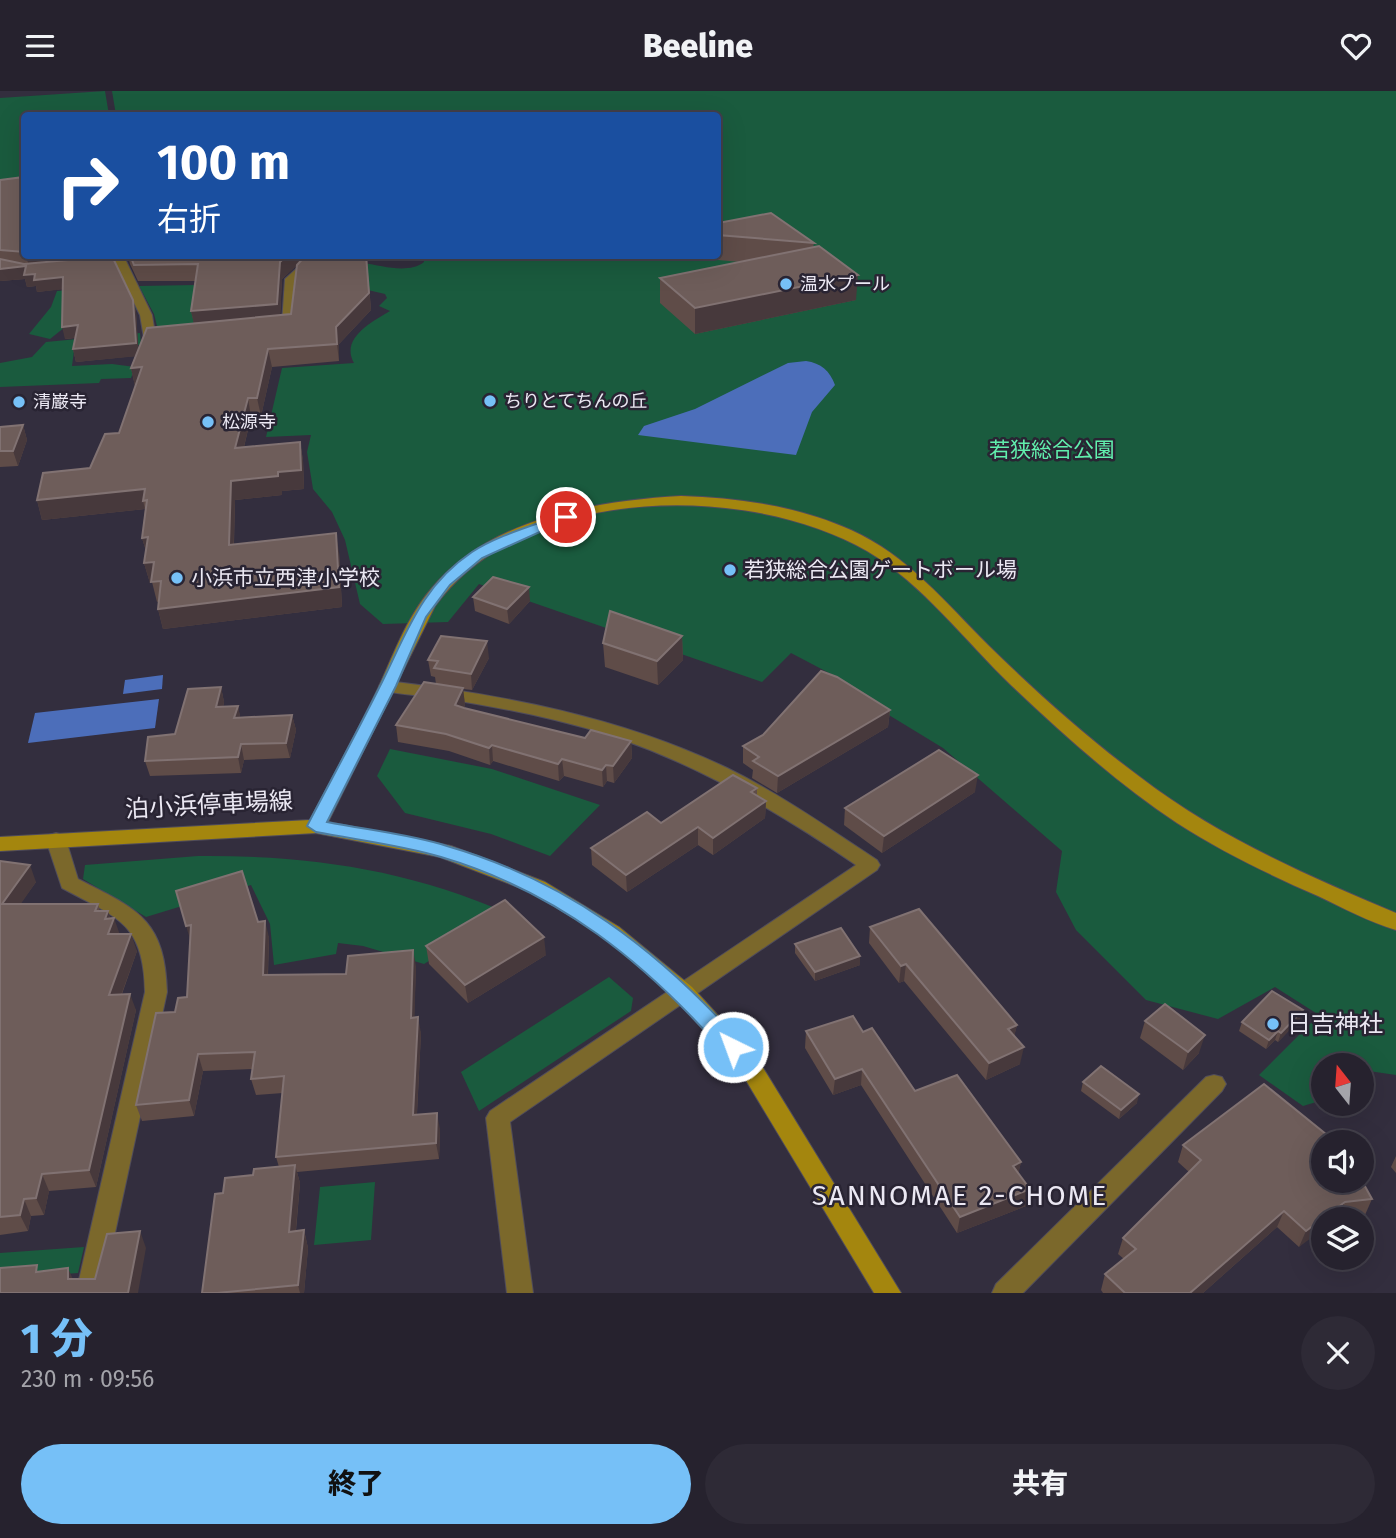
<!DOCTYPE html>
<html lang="ja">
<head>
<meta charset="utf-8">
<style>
  :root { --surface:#26222e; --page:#2e2a36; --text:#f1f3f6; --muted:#a4a4aa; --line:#423f4a; --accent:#76c0f7 }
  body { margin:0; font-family:"Fira Sans","Noto Sans JP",sans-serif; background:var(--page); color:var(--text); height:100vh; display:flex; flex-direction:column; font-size:26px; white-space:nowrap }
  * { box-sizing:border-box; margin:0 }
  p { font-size:23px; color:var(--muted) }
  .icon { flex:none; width:38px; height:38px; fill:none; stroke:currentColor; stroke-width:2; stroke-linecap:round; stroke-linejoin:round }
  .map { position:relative; height:1202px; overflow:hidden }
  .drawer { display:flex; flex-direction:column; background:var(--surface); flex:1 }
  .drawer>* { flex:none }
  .top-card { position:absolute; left:21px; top:21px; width:700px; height:147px; border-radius:7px; box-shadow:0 7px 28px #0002,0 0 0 2px var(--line); background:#1a4fa0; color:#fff; overflow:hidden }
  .needle { width:46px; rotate:343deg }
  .buttons { position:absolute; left:1311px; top:962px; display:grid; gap:14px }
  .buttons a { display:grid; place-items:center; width:63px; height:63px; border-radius:50%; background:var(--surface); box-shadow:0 7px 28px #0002,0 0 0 2px var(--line); font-size:35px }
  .pin { position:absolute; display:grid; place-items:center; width:60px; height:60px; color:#fff; margin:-30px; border:4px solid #fff; border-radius:50%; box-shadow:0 2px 7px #0007 }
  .me { position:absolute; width:77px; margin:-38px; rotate:318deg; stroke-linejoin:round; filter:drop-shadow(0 0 5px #0008) }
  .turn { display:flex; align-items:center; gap:24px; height:147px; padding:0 21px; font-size:32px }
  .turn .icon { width:91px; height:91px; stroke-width:2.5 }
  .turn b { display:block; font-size:49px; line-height:60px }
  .round { display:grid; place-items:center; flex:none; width:74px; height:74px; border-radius:37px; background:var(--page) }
  .overview { display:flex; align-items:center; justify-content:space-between; height:119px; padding:0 21px }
  h1 { font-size:42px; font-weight:800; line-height:52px; color:var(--accent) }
  .action { display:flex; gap:14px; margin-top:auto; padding:14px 21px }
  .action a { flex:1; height:80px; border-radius:42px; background:var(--accent); color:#111; font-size:28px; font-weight:800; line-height:80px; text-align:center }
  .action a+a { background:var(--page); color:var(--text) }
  header { display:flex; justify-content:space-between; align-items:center; height:91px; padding:0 21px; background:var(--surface); font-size:32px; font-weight:800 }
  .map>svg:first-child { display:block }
</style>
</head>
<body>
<header><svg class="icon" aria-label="menu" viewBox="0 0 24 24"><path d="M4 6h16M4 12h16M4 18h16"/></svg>Beeline<svg class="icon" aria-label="heart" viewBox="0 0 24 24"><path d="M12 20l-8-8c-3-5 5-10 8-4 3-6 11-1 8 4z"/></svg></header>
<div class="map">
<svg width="1396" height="1202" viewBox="0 0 1396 1202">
  <rect width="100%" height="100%" fill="#332e3e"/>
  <!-- green -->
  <g fill="#1a5b3e">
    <polygon points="105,0 109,24 24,24 24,97 0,100 0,7"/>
    <path d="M112,0H1396V984L1362,979V975H1323V1009L1303,1015L1259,984L1319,924L1275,896L1218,928L1146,909L1076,839L1056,801L1062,760L943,657L874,615L831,583L791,562L762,591L479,493L448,531L383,533L360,513L345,449L332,421L313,398L307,361L311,344L266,346L282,277L354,272C340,247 372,231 390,220L379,215L387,207L385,203L355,196L364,172C382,175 409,183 424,171V164H718V24H116Z"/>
    <polygon points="123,194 136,218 80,224 50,248 29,243 51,216 57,200"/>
    <polygon points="196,194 193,239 158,239 154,223 139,195"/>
    <polygon points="140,242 141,254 74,260 72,275 112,273 135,276 131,287 101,288 99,292 0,296 0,272 32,266 46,251"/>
    <polygon points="390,658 492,678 600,714 550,765 491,743 405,722 377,685"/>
    <path d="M198,765C306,764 407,778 507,822L424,873L363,855L338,852L336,863L274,874L270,833L251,794L146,826L83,788L85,774Z"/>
    <polygon points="609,886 633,907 631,920 479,1020 461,981"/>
    <polygon points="375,1091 371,1149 314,1154 320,1096"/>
    <polygon points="84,1156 78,1182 0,1188 0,1162"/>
  </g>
  <!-- water -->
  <g fill="#4c6eba">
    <path d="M806,270C821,272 830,280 835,294L812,321L796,364L638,344L644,335L695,318L788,272Z"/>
    <polygon points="163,584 162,598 123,603 125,589"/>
    <polygon points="159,608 155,637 28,652 35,622"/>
  </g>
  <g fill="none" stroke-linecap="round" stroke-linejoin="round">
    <defs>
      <g id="street">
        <polygon points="301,164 312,164 317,170 297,189 294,235 288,239 273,239 273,233 282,232 285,188 305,170"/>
        <polygon points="116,168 126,170 152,224 155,243 166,243 166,249 150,251 144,247 140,224 114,170"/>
        <path d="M388,590C504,604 621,626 727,677C780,703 828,737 877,769L880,774L877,779L510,1031L533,1202H507L486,1027L490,1020L856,774C762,710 667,655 555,629C517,620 479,613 440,607C421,604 401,604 382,599L379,595L382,591Z"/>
        <path d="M56,742L63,744L66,749L78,788C137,818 165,828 167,901L102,1202H76L145,901C144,831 117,827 62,797L46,749L49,744Z"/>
        <polygon points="1214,984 1222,986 1226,993 1222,1000 1023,1202 992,1202 996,1193 1206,986"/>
      </g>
      <path id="secondary" d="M681,405C740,407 797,415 851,439C907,464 946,512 988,554C1036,601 1086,646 1140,686C1218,746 1306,784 1396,822V839C1369,831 1343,817 1318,805C1270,784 1222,761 1177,732C1118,693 1064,644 1012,595C966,551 923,493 867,460C747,391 523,393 435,515L328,731L451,755L545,791L619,836L692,896L757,967L901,1202H874L741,981L676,908L605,846L531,801L440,766L316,742L0,760V746L310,729C332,688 354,647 374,606C392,569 405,528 432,497C491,427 594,410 681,405Z"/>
    </defs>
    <!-- street casing -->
    <use href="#street" stroke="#504c5b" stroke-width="2"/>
    <!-- secondary casing -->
    <use href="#secondary" stroke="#504c5b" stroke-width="2"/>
    <!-- street -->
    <use href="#street" fill="#7b682b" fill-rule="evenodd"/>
    <!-- secondary -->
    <use href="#secondary" fill="#a4860e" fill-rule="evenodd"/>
  </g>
  <!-- wall -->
  <g fill="#5f4c48" fill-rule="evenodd">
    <path d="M24,86V164H99L28,172H18L133,209L136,221L138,258L194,232L191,220L196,190H138L130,173L128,164H301V169L306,164H458V166L367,169L371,219L339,253V270L272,276L261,325L251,326L244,356L300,351L303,369L304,398L282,400V404L235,409L234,453L339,461L342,516L163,538L158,518L159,510L157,511L152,491L150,492L144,472L146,460L142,447L145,418L42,429L37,409L90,377L119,342L135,295L131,277L135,265L76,271L73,258L75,247L65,248L62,198L37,201L36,195L27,196L25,188L0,190V89ZM297,174L291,223L280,224L282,188Z"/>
    <polygon points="718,132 814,152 813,157 856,209 695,243 660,212 660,187 740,171 696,167 696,164 718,164"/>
    <polygon points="23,334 27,349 18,375 0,376 0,336"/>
    <polygon points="473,506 530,510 509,533 475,520"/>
    <polygon points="682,545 683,569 658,594 605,576 603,552"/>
    <polygon points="489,567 472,599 463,598 465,614 464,617 585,647 631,650 632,667 614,692 607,690 603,696 564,685 559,690 493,670 490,674 449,660 398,651 396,634 436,593 435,586 431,585 428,569"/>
    <polygon points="221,596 224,611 223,616 238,615 240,626 292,624 296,639 290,667 244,669 241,682 150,685 145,670 175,643"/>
    <polygon points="890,619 888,636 777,702 752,687 753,679 743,672 743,655"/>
    <polygon points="757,697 757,704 766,710 765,727 713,764 698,754 627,801 592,774 591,757"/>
    <polygon points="975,701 882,762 844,734 845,717"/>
    <polygon points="0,770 36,791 20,813 98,813 100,820 108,820 110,827 119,843 137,860 122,903 136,919 96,1096 49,1100 44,1124 31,1125 28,1140 0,1144"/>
    <polygon points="258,831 269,846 268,884 346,883 416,875 414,927 421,942 417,1023 440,1038 439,1068 297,1081 300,1092 296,1140 304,1139 308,1157 304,1202 202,1202 223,1102 253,1084 279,1076 276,1066 283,1002 256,1004 251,988 253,978 203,980 194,1025 142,1030 136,1014 175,921 187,906"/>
    <polygon points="870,836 1017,934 1014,945 1020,973 986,989 904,890 899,892 869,852"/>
    <polygon points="795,853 860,865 860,874 815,890 795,862"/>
    <polygon points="426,855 546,864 468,912 429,873"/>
    <polygon points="1300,928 1278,951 1275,949 1266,958 1239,940 1242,931"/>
    <polygon points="1145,930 1199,962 1183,979 1140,947"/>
    <polygon points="806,940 863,941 915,1000 1021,1071 1018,1083 1030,1098 1026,1115 957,1142 861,994 833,1004 805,957"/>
    <polygon points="1083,991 1137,1012 1119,1028 1081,1000"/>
    <polygon points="1183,1054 1372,1108 1365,1124 1337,1127 1335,1129 1323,1129 1299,1156 1277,1136 1203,1202 1103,1202 1101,1199 1105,1183 1124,1168 1118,1163 1123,1147 1189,1081 1178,1071"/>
    <polygon points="1396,1065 1396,1082 1391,1076"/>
  </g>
  <!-- shaded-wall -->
  <g fill="#47393c">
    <polygon points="26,164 99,164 28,172"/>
    <polygon points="287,164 301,164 302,170 282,188 280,230 195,237 191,220 280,171"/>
    <polygon points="366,164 371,219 339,253 339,270 337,253 336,236"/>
    <polygon points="26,175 35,183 63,186 66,198 37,201 36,195 27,196 25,188 0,190 0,178"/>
    <polygon points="858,184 856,209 695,243 695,217"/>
    <polygon points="133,209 136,221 139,265 76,271 73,258"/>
    <polygon points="78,234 81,246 65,248 62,236"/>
    <polygon points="268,258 272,276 261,325 257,307"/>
    <polygon points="142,276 135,295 131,277"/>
    <polygon points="248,307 251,326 239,376 235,357"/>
    <polygon points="23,334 27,349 18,375 13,360"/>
    <polygon points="300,351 303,369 304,398 282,400 282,404 235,409 233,474 229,454 231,390 278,381"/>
    <polygon points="145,398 147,409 143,410 145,418 42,429 37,409"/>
    <polygon points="336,442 339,461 342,516 163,538 158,518"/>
    <polygon points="148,446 148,466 142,447"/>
    <polygon points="154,471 152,491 150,492 144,472"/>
    <polygon points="529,496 530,510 509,533 507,518"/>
    <polygon points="682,545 683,569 658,594 657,570"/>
    <polygon points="487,550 489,567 472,599 471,583"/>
    <polygon points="221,596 224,611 219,631 216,616"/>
    <polygon points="463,597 465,614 457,630 455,614"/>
    <polygon points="238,615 241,631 234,627"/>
    <polygon points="890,619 888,636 777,702 778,685"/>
    <polygon points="292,624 296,639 290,667 286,652"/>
    <polygon points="631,650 632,667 614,692 613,675"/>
    <polygon points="241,653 244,669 241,682 238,666"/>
    <polygon points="492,654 493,670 490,674 489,657"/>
    <polygon points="562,668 564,685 559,690 558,673"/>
    <polygon points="606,674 607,690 603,696 602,679"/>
    <polygon points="978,684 975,701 882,762 884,745"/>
    <polygon points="766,710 765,727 713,764 713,747"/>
    <polygon points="698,736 698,754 627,801 626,784"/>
    <polygon points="30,774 36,791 9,830 2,813"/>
    <polygon points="108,820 112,833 114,827 120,844 108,843 105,828"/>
    <polygon points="265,830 269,846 267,900 263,884"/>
    <polygon points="191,834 191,851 186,835"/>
    <polygon points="131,843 137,860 115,921 109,904"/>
    <polygon points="544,846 546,864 468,912 465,894"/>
    <polygon points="413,859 416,875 414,943 411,927"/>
    <polygon points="860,865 860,874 815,890 815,881"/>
    <polygon points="906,873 904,890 899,892 901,875"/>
    <polygon points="130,903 136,919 96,1096 89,1079"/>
    <polygon points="1303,919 1300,928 1278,951 1281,942"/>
    <polygon points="418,926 421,942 416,1040 413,1024"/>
    <polygon points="1017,934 1013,951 1008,938"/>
    <polygon points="1278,940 1275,949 1266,958 1269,949"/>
    <polygon points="1205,944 1199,962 1183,979 1188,961"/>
    <polygon points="1024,956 1020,973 986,989 989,972"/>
    <polygon points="198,963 203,980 194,1025 189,1009"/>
    <polygon points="862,978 861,994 833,1004 835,988"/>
    <polygon points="1139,1003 1137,1012 1119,1028 1121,1019"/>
    <polygon points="437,1022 440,1038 439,1068 436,1052"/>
    <polygon points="1021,1071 1017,1088 1013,1075"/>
    <polygon points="295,1074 300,1092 294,1158 289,1141"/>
    <polygon points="42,1083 49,1100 44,1124 36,1107"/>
    <polygon points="1030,1098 1026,1115 957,1142 960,1126"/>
    <polygon points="24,1108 31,1125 28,1140 20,1124"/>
    <polygon points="1345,1111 1337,1127 1335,1129 1323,1129 1323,1138 1299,1156 1306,1140"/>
    <polygon points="1284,1120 1277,1136 1203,1202 1190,1202"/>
    <polygon points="304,1139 308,1157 304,1202 300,1202 298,1194"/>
    <polygon points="140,1140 146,1157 138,1202 128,1202"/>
    <polygon points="68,1177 75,1193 68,1188"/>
  </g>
  <!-- building -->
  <g fill="#6e5d5a" stroke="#817272" stroke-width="2">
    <polygon points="24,86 24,161 0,159 0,89"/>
    <polygon points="771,122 814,152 718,144 718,132"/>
    <polygon points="819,155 858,184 695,217 660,187"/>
    <polygon points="130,164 287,164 280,171 277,213 191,220 198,173 134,174"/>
    <polygon points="306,164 366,164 369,202 336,236 337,253 268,258 257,307 248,307 235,357 300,351 301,379 278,381 278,385 231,390 229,454 336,442 339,496 158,518 161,490 151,491 154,471 144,472 148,446 142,447 147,409 143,410 145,398 37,409 43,382 90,377 105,343 119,342 142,276 131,277 147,237 291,223 297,174"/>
    <polygon points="112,165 133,209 136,252 73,258 78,234 62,236 63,186 34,189 35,183 24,184 26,175 0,178 0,168 24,173"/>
    <polygon points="23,334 13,360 0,360 0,336"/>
    <polygon points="493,486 529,496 507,518 473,506"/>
    <polygon points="610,520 682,545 657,570 603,552"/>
    <polygon points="441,545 487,550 471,583 434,577 438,570 428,569"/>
    <polygon points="821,580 837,586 890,619 778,685 753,670 759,666 743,655 763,644"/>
    <polygon points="424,591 463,597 455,614 464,617 585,647 591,639 631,650 613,675 606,674 602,679 562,668 558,673 492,654 489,657 446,643 396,634"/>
    <polygon points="221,596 216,616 238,615 234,627 292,624 286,652 241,653 238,666 145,670 148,646 175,643 188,598"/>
    <polygon points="939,659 978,684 884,745 845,717"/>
    <polygon points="733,684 757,697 751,701 766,710 713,747 698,736 626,784 591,757 647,721 661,732"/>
    <polygon points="0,770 30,774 2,813 98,813 95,820 108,820 105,828 114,827 108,843 131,843 109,904 130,903 89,1079 42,1083 36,1107 24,1108 20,1124 0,1126"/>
    <polygon points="242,780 258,831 265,830 263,884 346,883 348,865 413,859 411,927 418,926 413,1024 437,1022 436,1052 276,1066 284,985 251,988 255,961 198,963 189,1009 136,1014 156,922 175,921 178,907 187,906 191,834 186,835 176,800"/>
    <polygon points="505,809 544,846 465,894 426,855"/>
    <polygon points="919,818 1017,934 1008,938 1024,956 989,972 906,873 901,875 870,836"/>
    <polygon points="841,837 860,865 815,881 795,853"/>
    <polygon points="1272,900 1303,919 1281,942 1278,940 1269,949 1242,931"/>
    <polygon points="1165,913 1205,944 1188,961 1145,930"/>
    <polygon points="853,925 863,941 872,937 915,1000 957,984 1021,1071 1013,1075 1030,1098 960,1126 862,978 835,988 806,940"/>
    <polygon points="1101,975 1139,1003 1121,1019 1083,991"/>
    <polygon points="1264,993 1337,1052 1323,1052 1323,1090 1362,1090 1372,1108 1345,1111 1306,1140 1284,1120 1190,1202 1125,1202 1105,1183 1136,1158 1123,1147 1201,1069 1183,1054"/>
    <polygon points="295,1074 289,1141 304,1139 298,1194 217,1202 202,1202 215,1103 223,1102 225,1087 253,1084 254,1078"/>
    <polygon points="140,1140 128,1202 0,1202 0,1177 37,1174 36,1181 68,1177 68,1188 95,1188 107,1143"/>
  </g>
  <!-- route -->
  <path fill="#76c0f7" stroke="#4d7da1" stroke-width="2" d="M561,424L573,426L482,467L450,494L426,526L396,595L327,731C367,739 409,743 447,755C568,790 657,858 740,950L743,956L740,962H725C645,871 559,801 441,766C401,754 357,749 316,741L307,735C331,689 356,643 379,597C406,544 420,496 472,461C498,444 532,435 561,424Z"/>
  <!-- markers -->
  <g fill="#76c0f7" stroke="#292433" stroke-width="2.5">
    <circle cx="786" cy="193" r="7"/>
    <circle cx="490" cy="310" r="7"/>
    <circle cx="19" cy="311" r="7"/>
    <circle cx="208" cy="331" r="7"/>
    <circle cx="730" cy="479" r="7"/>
    <circle cx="177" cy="487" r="7"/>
    <circle cx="1273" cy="933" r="7"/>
  </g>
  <g text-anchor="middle" stroke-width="5" stroke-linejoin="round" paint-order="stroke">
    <!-- far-poi labels -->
    <g font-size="18" fill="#ebe8f3" stroke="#292433" text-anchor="start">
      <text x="800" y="199">温水プール</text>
      <text x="504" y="316">ちりとてちんの丘</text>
      <text x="33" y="317">清巌寺</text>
      <text x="222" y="337">松源寺</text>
    </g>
    <!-- park labels -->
    <g font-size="21" fill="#61efad" stroke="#292433">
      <text x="1052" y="366">若狭総合公園</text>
    </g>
    <!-- poi labels -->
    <g font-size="21" fill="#ebe8f3" stroke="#292433" text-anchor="start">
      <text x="744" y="486">若狭総合公園ゲートボール場</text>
      <text x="191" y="494">小浜市立西津小学校</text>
    </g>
    <!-- near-street labels -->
    <g font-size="24" fill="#ebe8f3" stroke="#292433">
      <text transform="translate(209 714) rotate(-3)" y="8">泊小浜停車場線</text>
    </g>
    <!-- near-poi labels -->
    <g font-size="24" fill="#ebe8f3" stroke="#292433" text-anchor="start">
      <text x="1287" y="941">日吉神社</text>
    </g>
    <!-- near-neighbourhood labels -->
    <g font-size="28" letter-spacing="2" fill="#ebe8f3" stroke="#292433">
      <text x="960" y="1114">SANNOMAE 2-CHOME</text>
    </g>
  </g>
</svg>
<div class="buttons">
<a><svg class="needle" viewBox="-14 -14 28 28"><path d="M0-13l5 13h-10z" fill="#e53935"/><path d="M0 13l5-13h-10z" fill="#a4a4aa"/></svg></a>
<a><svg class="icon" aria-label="sound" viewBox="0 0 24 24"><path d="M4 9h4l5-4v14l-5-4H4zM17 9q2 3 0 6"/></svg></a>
<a><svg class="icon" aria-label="layers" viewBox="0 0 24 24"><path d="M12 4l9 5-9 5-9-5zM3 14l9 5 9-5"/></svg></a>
</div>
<div class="pin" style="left:566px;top:426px;background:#d93025"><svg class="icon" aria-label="arrive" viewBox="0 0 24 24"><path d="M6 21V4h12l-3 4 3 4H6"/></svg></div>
<svg class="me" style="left:733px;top:956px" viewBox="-20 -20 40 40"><circle r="17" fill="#76c0f7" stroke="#fff" stroke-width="3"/><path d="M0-11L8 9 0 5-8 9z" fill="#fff"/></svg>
<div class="top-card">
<div class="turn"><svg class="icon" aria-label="right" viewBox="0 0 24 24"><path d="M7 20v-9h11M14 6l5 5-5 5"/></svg><div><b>100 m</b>右折</div></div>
</div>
</div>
<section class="drawer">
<div class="overview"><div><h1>1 分</h1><p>230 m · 09:56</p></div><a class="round"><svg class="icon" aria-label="close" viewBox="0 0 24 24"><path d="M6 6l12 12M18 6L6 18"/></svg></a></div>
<div class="action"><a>終了</a><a>共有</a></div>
</section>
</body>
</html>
